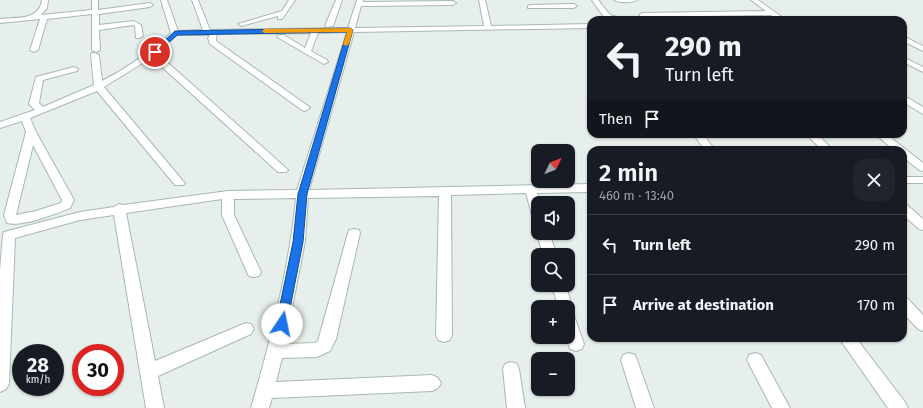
<!DOCTYPE html>
<html lang="en">
<head>
<meta charset="utf-8">
<style>
  :root { --surface:#171b24; --page:#20242c; --text:#f1f3f6; --muted:#9ea1a6; --line:#363941 }
  body { margin:0; font-family:"Fira Sans",sans-serif; background:var(--page); color:var(--text); height:100vh; display:flex; flex-direction:column; font-size:15px; white-space:nowrap }
  * { box-sizing:border-box; margin:0 }
  p { font-size:13px; color:var(--muted) }
  .icon { flex:none; width:22px; height:22px; fill:none; stroke:currentColor; stroke-width:2; stroke-linecap:round; stroke-linejoin:round }
  .map { position:relative; flex:1; overflow:hidden }
  .sheet { position:absolute; left:587px; top:146px; width:320px; height:196px; display:flex; flex-direction:column; background:var(--surface); border-radius:12px; box-shadow:0 1px 3px #0004 }
  .sheet>* { flex:none }
  .hud { position:absolute; left:587px; top:16px; width:320px; height:122px; border-radius:12px; box-shadow:0 1px 3px #0004; background:#171b24; color:var(--text); overflow:hidden }
  .needle { width:26px; rotate:47deg }
  .tools { position:absolute; left:531px; top:144px; display:grid; gap:8px }
  .tools a { display:grid; place-items:center; width:44px; height:44px; border-radius:8px; background:var(--surface); box-shadow:0 1px 3px #0004; font-size:20px }
  .speed { position:absolute; left:12px; top:344px; display:flex; gap:8px; font-size:20px; font-weight:700; text-align:center }
  .speed>* { display:grid; place-content:center; width:52px; height:52px; border-radius:50%; background:var(--surface); box-shadow:0 1px 3px #0004; line-height:1 }
  .speed small { font-size:10px; font-weight:400 }
  .speed .limit { border:6px solid #d22; background:#fff; color:#111 }
  .pin { position:absolute; display:grid; place-items:center; width:34px; height:34px; color:#fff; margin:-17px; border:2px solid #fff; border-radius:50%; box-shadow:0 1px 4px #0007 }
  .me { position:absolute; width:44px; margin:-22px; rotate:11deg; stroke-linejoin:round; filter:drop-shadow(0 0 3px #0008) }
  .turn { display:flex; align-items:center; gap:14px; height:84px; padding:0 12px; font-size:18px }
  .turn .icon { width:52px; height:52px; stroke-width:2.5 }
  .turn b { display:block; font-size:28px; line-height:34px }
  .then { display:flex; align-items:center; height:38px; padding:0 12px; background:#0003; gap:8px; font-size:15px }
  .round { display:grid; place-items:center; flex:none; width:42px; height:42px; border-radius:12px; background:var(--page) }
  .summary { display:flex; align-items:center; justify-content:space-between; height:68px; padding:0 12px }
  h1 { font-size:24px; font-weight:600; line-height:30px }
  ul { padding:0; list-style:none }
  li { display:flex; align-items:center; gap:12px; height:60px; padding:0 12px; border-top:1px solid var(--line) }
  li div { flex:1 }
  li b { display:block; font-size:15px }
  li em { font-style:normal }
  .map>svg:first-child { display:block }
</style>
</head>
<body>
<div class="map">
<svg width="923" height="408" viewBox="0 0 923 408">
  <rect width="100%" height="100%" fill="#e6efeb"/>
  <g fill="none" stroke-linecap="round" stroke-linejoin="round">
    <defs>
      <g id="minor">
        <path d="M42,0H48L47,8L41,15L92,10V0H98V10L150,3L153,5L150,7L99,14V25L134,21L141,25L143,36L139,38H136L135,26L133,25L99,30L100,50L96,52L92,50V14L47,19L38,50L34,52L30,50L40,19L0,23V19C17,17 39,21 42,0Z"/>
        <path d="M161,0H167L178,31L203,30L192,0H198L210,30L348,28L357,0H363V2L453,1L456,3L453,5L361,6L355,28L484,26L479,0H485L491,26L591,24V28L354,32L309,190L591,184V192L537,193L540,203H538V219L534,218L532,215L526,193L451,195L452,335L450,340L444,342L438,340L436,335L439,196L308,198L305,241L285,344L315,343L318,341L348,233L349,230L354,229L359,230L360,233L336,339L330,351L317,357L282,358L276,382L432,375L438,378L441,383L438,388L432,391L272,398L269,408H251C271,339 289,269 296,198L234,199V215L261,272L259,276L254,277L249,276L247,272L222,215V199L126,213L155,361L246,323L251,324L254,329L251,334L158,376L164,408H146L114,215L80,220L15,238L9,384L6,389L0,392V270L3,235L4,232L80,212L114,207L119,204L123,205L228,191L297,190L347,32L318,33L311,51L327,60L328,62L324,64L277,37L278,35H284L305,48L311,33L217,34L216,38V41L308,106L310,108L305,111L302,110L210,44L208,38L210,35H177L150,58L168,63L286,168L288,170L286,172H278L162,67L146,61L104,87L183,181L185,183L183,185H175L97,91L30,118L36,132L74,200L70,208C55,214 23,227 7,223L4,215L26,132L22,121L0,128V122L35,110L29,104L36,77L74,67L78,69L77,71L43,80L39,103L43,107L94,85L91,55L92,53H95L99,55L102,81C127,68 150,52 171,33ZM33,145L62,200L61,203L36,211L16,215Z"/>
        <polygon points="289,0 295,0 282,19 278,19 278,16 241,26 238,24 282,11"/>
        <polygon points="336,0 342,0 333,26 327,27 325,26"/>
        <polygon points="592,0 598,0 610,15 628,20 601,20 604,17"/>
        <path d="M614,0H637C632,3 619,3 614,0Z"/>
        <polygon points="751,0 758,0 786,20 778,20 771,15 642,17 639,15 642,13 766,11"/>
        <polygon points="530,5 574,4 577,6 574,8 528,8 528,6"/>
        <polygon points="903,36 923,46 923,51 903,41"/>
        <polygon points="903,57 923,67 923,72 903,62"/>
        <polygon points="903,95 923,107 923,114 903,102"/>
        <polygon points="693,134 703,134 715,150 705,150"/>
        <polygon points="806,134 817,134 833,150 822,150"/>
        <polygon points="875,134 886,134 923,163 923,171 919,170 903,157 903,150 894,150"/>
        <rect x="903" y="177" width="20" height="6"/>
        <polygon points="903,204 907,205 923,219 923,230 919,229 903,215"/>
        <polygon points="538,231 538,233 549,233 557,255 543,255 537,233"/>
        <polygon points="552,285 566,285 572,307 570,311 573,313 584,344 582,349 576,351 570,349 566,337 568,337 568,307 558,307"/>
        <polygon points="903,297 908,299 923,315 923,331 918,329 903,313"/>
        <polygon points="839,338 856,338 905,402 908,408 888,408"/>
        <polygon points="629,353 635,355 637,360 654,408 636,408 621,360 623,355"/>
        <polygon points="755,353 761,355 790,408 772,408 747,360 749,355"/>
        <polygon points="511,362 517,364 519,369 525,408 507,408 503,369 505,364"/>
      </g>
    </defs>
    <!-- minor casing -->
    <use href="#minor" stroke="#a8b8b2" stroke-width="2"/>
    <!-- minor -->
    <use href="#minor" fill="#fff" fill-rule="evenodd"/>
  </g>
  <!-- route -->
  <polygon fill="#1a73e8" stroke="#114b97" points="350,28 353,30 307,194 303,242 287,324 286,327 282,329 277,327 276,324 293,242 298,194 347,32 177,35 157,53 152,52 175,31"/>
  <!-- slow -->
  <polygon fill="#f59e0b" points="350,28 353,30 349,44 346,46 343,44 347,32 264,33 262,31 264,29"/>
</svg>
<div class="tools">
<a><svg class="needle" viewBox="-14 -14 28 28"><path d="M0-13l5 13h-10z" fill="#e53935"/><path d="M0 13l5-13h-10z" fill="#9ea1a6"/></svg></a>
<a><svg class="icon" aria-label="sound" viewBox="0 0 24 24"><path d="M4 9h4l5-4v14l-5-4H4zM17 9q2 3 0 6"/></svg></a>
<a><svg class="icon" aria-label="search" viewBox="0 0 24 24"><circle cx="10" cy="10" r="6"/><path d="M15 15l6 6"/></svg></a>
<a>+</a>
<a>−</a>
</div>
<div class="speed"><div>28<small>km/h</small></div><div class="limit">30</div></div>
<div class="pin" style="left:155px;top:52px;background:#d93025"><svg class="icon" aria-label="arrive" viewBox="0 0 24 24"><path d="M6 21V4h12l-3 4 3 4H6"/></svg></div>
<svg class="me" style="left:282px;top:324px" viewBox="-20 -20 40 40"><circle r="19" fill="#fff"/><path d="M0-13L10 11 0 6-10 11z" fill="#1a73e8"/></svg>
<div class="hud">
<div class="turn"><svg class="icon" aria-label="left" viewBox="0 0 24 24"><path d="M17 20v-9H6M10 6l-5 5 5 5"/></svg><div><b>290 m</b>Turn left</div></div>
<div class="then">Then<svg class="icon" aria-label="arrive" viewBox="0 0 24 24"><path d="M6 21V4h12l-3 4 3 4H6"/></svg></div>
</div>
<section class="sheet">
<div class="summary"><div><h1>2 min</h1><p>460 m · 13:40</p></div><a class="round"><svg class="icon" aria-label="close" viewBox="0 0 24 24"><path d="M6 6l12 12M18 6L6 18"/></svg></a></div>
<ul>
<li><svg class="icon" aria-label="left" viewBox="0 0 24 24"><path d="M17 20v-9H6M10 6l-5 5 5 5"/></svg><div><b>Turn left</b></div><em>290 m</em></li>
<li><svg class="icon" aria-label="arrive" viewBox="0 0 24 24"><path d="M6 21V4h12l-3 4 3 4H6"/></svg><div><b>Arrive at destination</b></div><em>170 m</em></li>
</ul>
</section>
</div>
</body>
</html>
